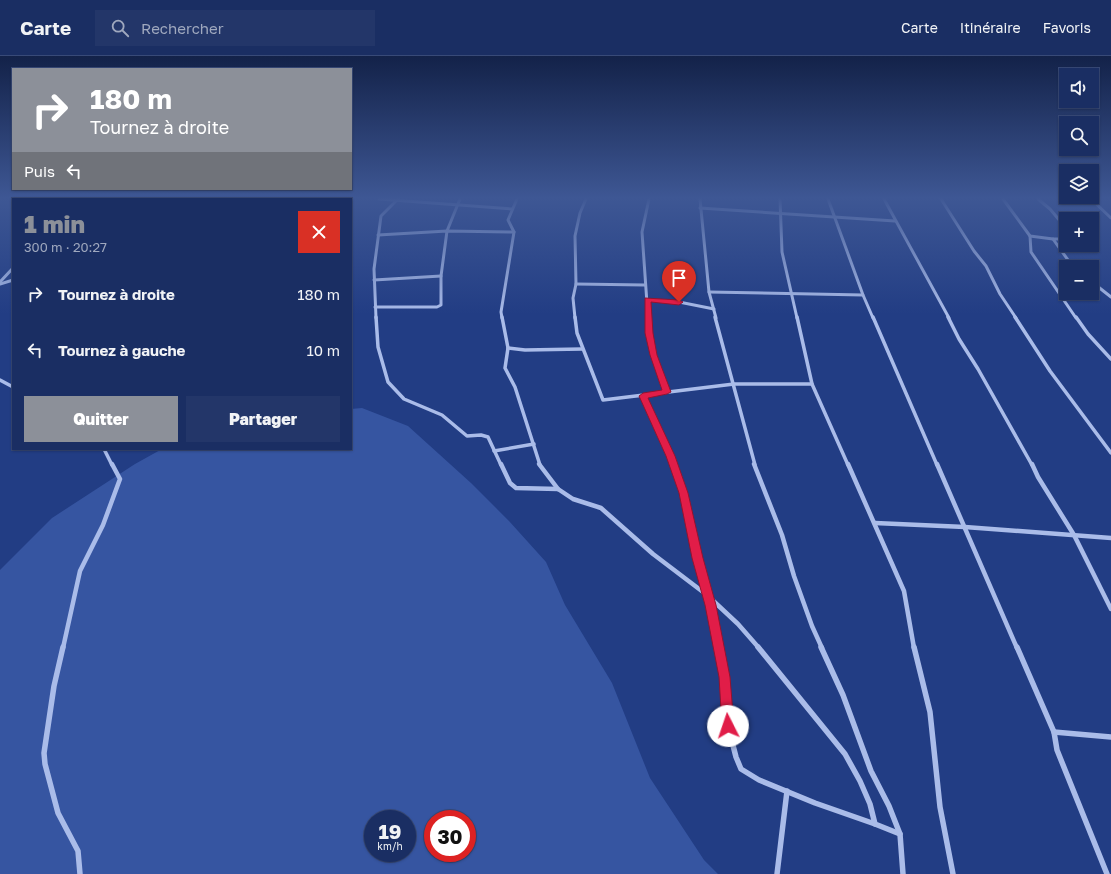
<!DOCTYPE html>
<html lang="fr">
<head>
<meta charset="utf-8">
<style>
  :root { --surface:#1a2e63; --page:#233669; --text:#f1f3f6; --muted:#9fa8be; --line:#384a78; --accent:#8c9099 }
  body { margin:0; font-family:"Golos Text",sans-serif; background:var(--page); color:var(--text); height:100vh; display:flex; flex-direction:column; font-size:15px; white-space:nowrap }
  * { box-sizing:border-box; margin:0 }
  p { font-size:13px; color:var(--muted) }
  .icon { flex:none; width:22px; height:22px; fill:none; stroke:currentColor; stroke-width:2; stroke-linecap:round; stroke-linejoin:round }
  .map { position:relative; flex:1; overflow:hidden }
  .side { position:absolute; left:12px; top:142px; width:340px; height:252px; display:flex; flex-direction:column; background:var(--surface); border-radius:0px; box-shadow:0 1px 3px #0004,0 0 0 1px var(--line) }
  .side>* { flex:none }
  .hud { position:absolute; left:12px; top:12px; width:340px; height:122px; border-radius:0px; box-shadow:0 1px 3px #0004,0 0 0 1px var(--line); background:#8c9099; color:#fff; overflow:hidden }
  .tools { position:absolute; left:1059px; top:12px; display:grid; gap:8px }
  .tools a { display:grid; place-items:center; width:40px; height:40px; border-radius:0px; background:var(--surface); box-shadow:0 1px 3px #0004,0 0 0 1px var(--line); font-size:20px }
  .speed { position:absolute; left:364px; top:754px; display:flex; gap:8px; font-size:20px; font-weight:700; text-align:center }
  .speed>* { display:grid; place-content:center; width:52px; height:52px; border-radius:50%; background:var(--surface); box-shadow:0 1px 3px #0004,0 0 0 1px var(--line); line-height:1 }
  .speed small { font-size:10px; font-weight:400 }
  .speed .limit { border:6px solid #d22; background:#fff; color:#111 }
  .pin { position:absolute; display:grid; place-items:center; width:34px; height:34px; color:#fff; margin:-41px -17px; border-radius:50% 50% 50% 0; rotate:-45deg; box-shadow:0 0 4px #0007 }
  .pin .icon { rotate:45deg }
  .me { position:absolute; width:44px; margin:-22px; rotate:356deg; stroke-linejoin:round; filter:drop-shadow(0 0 3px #0008) }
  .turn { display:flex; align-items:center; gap:14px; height:84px; padding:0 12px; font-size:18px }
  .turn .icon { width:52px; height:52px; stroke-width:2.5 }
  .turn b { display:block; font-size:28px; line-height:34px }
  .then { display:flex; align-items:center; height:38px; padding:0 12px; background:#0003; gap:8px; font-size:15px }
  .round { display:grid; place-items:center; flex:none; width:42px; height:42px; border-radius:0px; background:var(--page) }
  .head { display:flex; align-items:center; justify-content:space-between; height:68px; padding:0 12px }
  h1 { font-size:24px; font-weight:800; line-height:30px; color:var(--accent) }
  .action { display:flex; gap:8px; margin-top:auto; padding:8px 12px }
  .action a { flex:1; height:46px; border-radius:0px; background:var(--accent); color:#fff; font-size:16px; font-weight:800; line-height:46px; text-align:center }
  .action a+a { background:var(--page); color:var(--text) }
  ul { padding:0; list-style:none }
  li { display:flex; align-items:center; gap:12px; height:56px; padding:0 12px }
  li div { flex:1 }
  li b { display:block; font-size:15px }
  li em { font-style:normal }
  header { display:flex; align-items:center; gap:24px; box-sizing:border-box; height:56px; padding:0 20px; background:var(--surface); border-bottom:1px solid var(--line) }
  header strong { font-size:19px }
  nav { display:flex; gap:22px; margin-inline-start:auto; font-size:14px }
  .search { width:280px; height:36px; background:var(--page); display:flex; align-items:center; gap:10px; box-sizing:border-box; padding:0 14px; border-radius:0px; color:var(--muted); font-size:15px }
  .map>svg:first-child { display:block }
</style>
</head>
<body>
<header>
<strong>Carte</strong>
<div class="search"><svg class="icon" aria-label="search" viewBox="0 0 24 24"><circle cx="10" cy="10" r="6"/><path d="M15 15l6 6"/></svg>Rechercher</div>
<nav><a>Carte</a><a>Itinéraire</a><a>Favoris</a></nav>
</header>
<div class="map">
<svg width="1111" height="818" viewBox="0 0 1111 818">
  <rect width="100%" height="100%" fill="#223d84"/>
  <!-- green -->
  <path fill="#3655a1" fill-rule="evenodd" d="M362,352L408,370L471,427L509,465L546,506L565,549L612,627L650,722L704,804L718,818H0V514L52,462L135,408L162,393H351V353ZM373,763H407V797H373ZM433,763H467V797H433Z"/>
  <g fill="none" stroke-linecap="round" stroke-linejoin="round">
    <!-- street-far3 -->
    <g stroke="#aabce9" stroke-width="3">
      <polyline points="379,143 512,153"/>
      <polyline points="700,143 709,236 716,262"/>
      <polyline points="780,143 782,196 797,262"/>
      <polyline points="828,143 863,239 873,262"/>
      <polyline points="884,143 949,262"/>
      <polyline points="941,143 974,195 986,210 1000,238 1016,262"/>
      <polyline points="1003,143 1030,180 1053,183 1073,211"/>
      <polyline points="1038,143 1050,153 1066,172"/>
      <polyline points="1091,143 1111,162"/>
      <polyline points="700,152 895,165"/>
      <polyline points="378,179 447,175 514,176"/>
      <polyline points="1030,180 1031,196 1076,262"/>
      <polyline points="1053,183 1066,183"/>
      <polyline points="374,224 441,220"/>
      <polyline points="0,226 13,212"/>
      <polyline points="1092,226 1111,241"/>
      <polyline points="0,228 13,224"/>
      <polyline points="576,228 645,229"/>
      <polyline points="709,236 863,239"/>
      <polyline points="647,244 679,246 714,253"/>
      <polyline points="375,251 437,251 441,249 441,220 447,175 460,143"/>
      <polyline points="376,262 374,213 381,160 398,143"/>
      <polyline points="502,262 501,256 514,176 508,164 517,143"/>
      <polyline points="575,262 573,242 576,228 575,180 580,157 586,143"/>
      <polyline points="648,262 642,176 649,143"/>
    </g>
    <!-- street-far2 -->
    <g stroke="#aabce9" stroke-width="3.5">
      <polyline points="376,261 378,291 388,326 404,343 442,359 467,380 481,379 488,381 501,409"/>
      <polyline points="502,261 508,292 505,312 515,331 540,409"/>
      <polyline points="575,261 577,277 603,344 734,328 812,328"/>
      <path d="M648,261C650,288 658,311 667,336"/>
      <polyline points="715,261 755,409"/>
      <polyline points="797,261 812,328 848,409"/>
      <polyline points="873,261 937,409"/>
      <polyline points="948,261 959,283 978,313 1032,409"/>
      <polyline points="1015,261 1050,315 1111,397"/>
      <polyline points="1076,261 1088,278 1111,303"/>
      <polyline points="508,292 525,294 582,293"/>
      <polyline points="0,324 13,331"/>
      <polyline points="643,340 673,409"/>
      <polyline points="104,393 112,409"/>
      <polyline points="494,395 534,388"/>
    </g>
    <!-- street-far1 -->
    <g stroke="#aabce9" stroke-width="4.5">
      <polyline points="501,408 510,427 516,432 558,433 573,443 601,452 653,498 707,539 738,568 759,592"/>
      <polyline points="539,408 558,433"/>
      <polyline points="673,408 684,437 697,501 711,549 719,592"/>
      <polyline points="754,408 782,479 794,520 812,570 822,592"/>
      <polyline points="848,408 904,535 914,592"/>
      <polyline points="937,408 1017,592"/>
      <polyline points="1032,408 1038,421 1074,479 1111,553"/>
      <polyline points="875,467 965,471 1111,482"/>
      <polyline points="63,592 80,515 103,469 120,423 112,408"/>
    </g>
    <!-- street -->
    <g stroke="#aabce9" stroke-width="5.5">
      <polyline points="63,591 54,630 44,697 45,708 58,757 78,795 80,818"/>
      <polyline points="719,591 724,621 728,670 736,701 741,713 759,724 815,747 875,768"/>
      <polyline points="758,591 845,698 860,725 870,748 875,768 900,778"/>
      <polyline points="821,591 843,639 871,715 889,750 900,778 903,818"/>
      <polyline points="914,591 930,656 940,751 953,818"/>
      <polyline points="1017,591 1054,676 1057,694 1107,818"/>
      <polyline points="1054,676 1111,681"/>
      <polyline points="777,818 787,735"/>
    </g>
  </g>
  <!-- sky -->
  <linearGradient id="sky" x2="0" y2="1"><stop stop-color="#132249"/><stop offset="0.55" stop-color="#3e5794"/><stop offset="1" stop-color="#3e5794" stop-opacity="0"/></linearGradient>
  <rect width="1111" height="258" fill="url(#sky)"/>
  <!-- route -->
  <polygon fill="#e11d48" stroke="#92132f" points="645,242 679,244 683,246 679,249 651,246 653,277 657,299 671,336 667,338 648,342 675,400 688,437 703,502 716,549 730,621 734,670 732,675 728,677 723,675 722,670 719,621 705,549 692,502 679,437 666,400 639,340 643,337 662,334 650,299 645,277"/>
</svg>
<div class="tools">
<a><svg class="icon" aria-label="sound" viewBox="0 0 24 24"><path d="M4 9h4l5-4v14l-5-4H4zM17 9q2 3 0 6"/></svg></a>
<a><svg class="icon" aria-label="search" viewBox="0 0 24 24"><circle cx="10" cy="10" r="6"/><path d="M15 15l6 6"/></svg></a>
<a><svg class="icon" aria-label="layers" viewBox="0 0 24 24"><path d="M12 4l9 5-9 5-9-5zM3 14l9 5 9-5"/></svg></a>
<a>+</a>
<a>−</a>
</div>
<div class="speed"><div>19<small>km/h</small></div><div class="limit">30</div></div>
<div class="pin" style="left:679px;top:246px;background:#d93025"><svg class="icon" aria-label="arrive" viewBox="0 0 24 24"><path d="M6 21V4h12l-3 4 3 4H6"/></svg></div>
<svg class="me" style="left:728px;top:670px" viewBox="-20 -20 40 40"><circle r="19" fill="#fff"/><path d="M0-13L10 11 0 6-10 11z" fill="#e11d48"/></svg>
<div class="hud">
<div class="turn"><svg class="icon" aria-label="right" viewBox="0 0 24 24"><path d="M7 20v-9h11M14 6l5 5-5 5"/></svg><div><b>180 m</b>Tournez à droite</div></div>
<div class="then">Puis<svg class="icon" aria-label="left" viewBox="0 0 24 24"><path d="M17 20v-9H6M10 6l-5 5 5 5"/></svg></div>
</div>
<section class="side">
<div class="head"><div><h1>1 min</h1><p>300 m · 20:27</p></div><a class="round" style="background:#d93025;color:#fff"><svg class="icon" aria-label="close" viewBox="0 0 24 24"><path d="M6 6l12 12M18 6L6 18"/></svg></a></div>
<ul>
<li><svg class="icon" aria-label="right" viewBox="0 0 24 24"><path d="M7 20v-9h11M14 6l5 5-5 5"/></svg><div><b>Tournez à droite</b></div><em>180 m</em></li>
<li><svg class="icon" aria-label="left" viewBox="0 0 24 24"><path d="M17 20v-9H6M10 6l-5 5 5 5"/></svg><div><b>Tournez à gauche</b></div><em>10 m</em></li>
</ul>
<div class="action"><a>Quitter</a><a>Partager</a></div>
</section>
</div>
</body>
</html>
